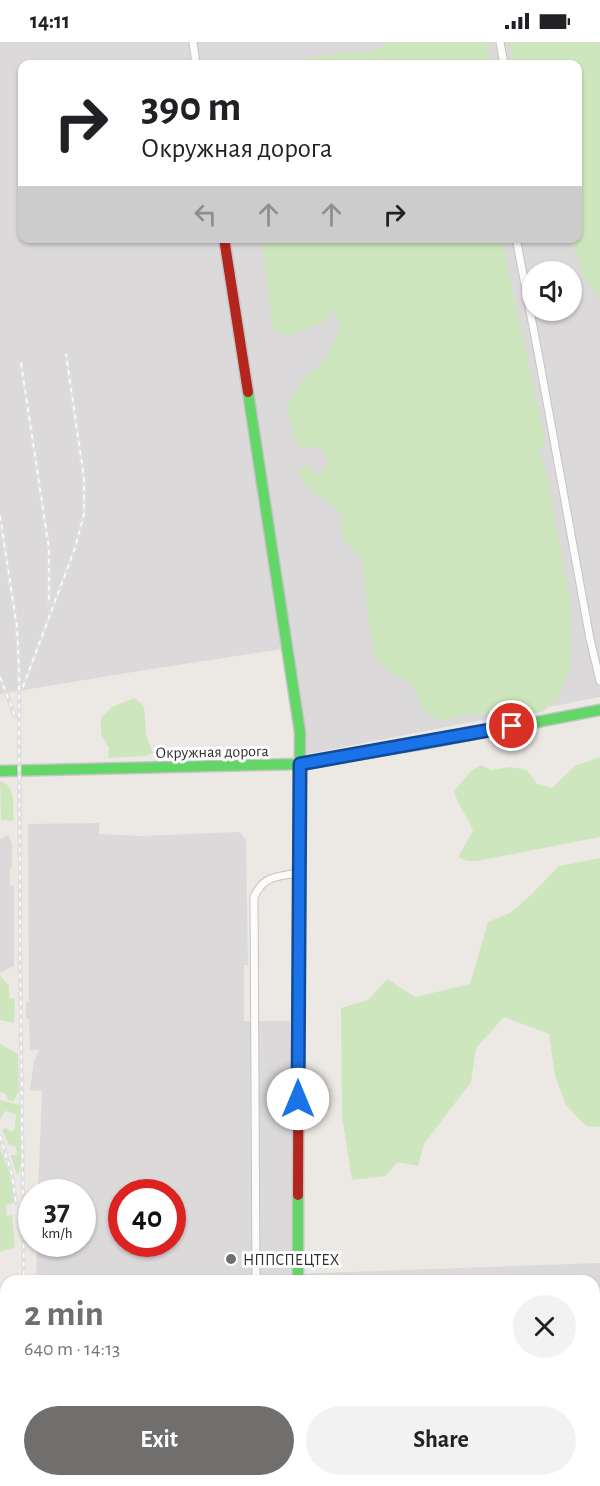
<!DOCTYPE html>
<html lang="en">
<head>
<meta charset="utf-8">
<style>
  :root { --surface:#fff; --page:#f2f2f2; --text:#202124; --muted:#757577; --accent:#706f6e }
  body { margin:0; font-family:"Alegreya Sans",sans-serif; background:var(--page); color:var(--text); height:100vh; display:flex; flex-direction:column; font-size:22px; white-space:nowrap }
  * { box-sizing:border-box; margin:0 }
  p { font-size:20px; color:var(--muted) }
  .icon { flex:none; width:33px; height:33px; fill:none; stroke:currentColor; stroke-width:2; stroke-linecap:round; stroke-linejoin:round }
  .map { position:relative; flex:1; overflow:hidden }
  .panel { position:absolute; left:0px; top:1233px; width:600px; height:212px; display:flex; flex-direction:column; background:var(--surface); border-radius:18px 18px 0 0; box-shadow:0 2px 4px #0004 }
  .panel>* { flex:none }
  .top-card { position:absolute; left:18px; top:18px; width:564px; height:183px; border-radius:12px; box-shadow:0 2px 4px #0004; background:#fff; color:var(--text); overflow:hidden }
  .tools { position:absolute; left:522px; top:219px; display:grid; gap:12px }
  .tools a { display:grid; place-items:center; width:60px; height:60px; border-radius:50%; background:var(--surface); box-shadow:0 2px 4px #0004; font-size:30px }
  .speed { position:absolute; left:18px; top:1137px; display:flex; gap:12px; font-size:30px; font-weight:700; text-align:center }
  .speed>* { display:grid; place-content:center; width:78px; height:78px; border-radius:50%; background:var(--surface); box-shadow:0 2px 4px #0004; line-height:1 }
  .speed small { font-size:15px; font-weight:400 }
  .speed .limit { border:9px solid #d22; background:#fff; color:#111 }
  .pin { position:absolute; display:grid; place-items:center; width:51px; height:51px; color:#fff; margin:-26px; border:3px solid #fff; border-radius:50%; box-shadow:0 2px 6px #0007 }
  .me { position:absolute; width:66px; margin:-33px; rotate:0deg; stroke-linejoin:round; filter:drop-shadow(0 0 4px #0008) }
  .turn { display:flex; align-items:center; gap:21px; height:126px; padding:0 24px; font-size:27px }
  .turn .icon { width:78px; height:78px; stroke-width:2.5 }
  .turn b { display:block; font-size:42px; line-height:51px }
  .lanes { display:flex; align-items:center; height:57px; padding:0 24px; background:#0003; justify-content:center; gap:30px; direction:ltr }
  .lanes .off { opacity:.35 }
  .round { display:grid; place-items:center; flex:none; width:63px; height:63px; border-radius:32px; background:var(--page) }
  .overview { display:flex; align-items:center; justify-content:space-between; height:102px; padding:0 24px }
  h1 { font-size:36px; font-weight:700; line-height:45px; color:var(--accent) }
  .action { display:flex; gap:12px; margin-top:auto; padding:12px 24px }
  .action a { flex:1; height:69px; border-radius:36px; background:var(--accent); color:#fff; font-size:24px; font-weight:700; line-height:69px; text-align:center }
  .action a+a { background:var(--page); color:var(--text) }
  .status { display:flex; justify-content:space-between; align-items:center; height:42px; padding:0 30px; background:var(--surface); direction:ltr }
  .status svg { height:16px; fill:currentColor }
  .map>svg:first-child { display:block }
</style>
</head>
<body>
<div class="status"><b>14:11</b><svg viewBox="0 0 49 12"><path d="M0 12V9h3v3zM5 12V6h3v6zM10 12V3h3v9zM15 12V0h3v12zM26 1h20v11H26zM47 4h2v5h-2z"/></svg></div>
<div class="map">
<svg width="600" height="1444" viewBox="0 0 600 1444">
  <rect width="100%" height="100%" fill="#ece8e4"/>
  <!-- industrial -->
  <g fill="#dcd9db" fill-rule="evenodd">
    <path d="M0,0H600V655L297,714L282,607L145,628L0,652ZM22,22H578V196H22ZM532,230H572V268H532Z"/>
    <path d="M99,781V792L142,794L240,790L246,798L248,923H244V979H290L295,1232L600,1221V1444H33V1438H594V1239H36L37,1202H82V1150H38L42,1049L30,1048L34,1019L39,1008H30L29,977H26V960H29L28,782ZM122,1150H172V1202H122Z"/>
    <polygon points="8,793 12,802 12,825 10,826 10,843 14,844 14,924 0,931 0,797"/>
  </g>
  <!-- green -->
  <g fill="#cee6be">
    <path d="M386,0H487L491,22H286C302,18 317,14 332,12C350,8 373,16 386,0Z"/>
    <path d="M509,0H595L600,5V255C595,249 588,242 584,235C575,220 584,202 559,197L578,196V22H513Z"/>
    <polygon points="265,197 502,197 545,399 539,410 546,430 571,564 570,624 559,656 542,670 520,673 499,670 470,673 441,679 424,670 411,641 392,632 376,616 369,581 362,516 342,497 343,475 327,458 313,452 297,430 306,423 319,433 328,421 321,406 297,404 286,364 305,334 325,319 341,284 335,268 325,280 287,294 273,287 262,205"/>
    <polygon points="134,656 144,664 146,692 153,711 146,714 108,716 109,706 101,692 101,676 112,665"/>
    <path d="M600,715V795L477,819H468L458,815L473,789C467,774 458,764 454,749L471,729L481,723L491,728L510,725L527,728L537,742L552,746L575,724Z"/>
    <path d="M0,739C17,744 13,765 13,779L1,778Z"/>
    <polygon points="600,816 600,1085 586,1084 566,1063 555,1034 549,992 504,975 476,1006 471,1040 424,1102 418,1124 398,1120 385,1134 352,1138 342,1074 341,966 368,958 387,937 415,955 470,942 488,880 510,871 532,852 559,824"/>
    <polygon points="0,933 9,944 9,956 15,957 14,981 0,978"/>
    <polygon points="0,1002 18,1012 19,1048 14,1059 8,1058 6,1052 0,1050"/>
    <polygon points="0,1058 20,1063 21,1119 19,1131 17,1132 11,1115 11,1113 17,1113 16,1104 9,1103 2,1088 6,1086 11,1090 15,1087 16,1072 5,1069 0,1078"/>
    <polygon points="0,1106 10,1133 15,1160 6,1163 7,1174 12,1173 15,1205 0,1210"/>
  </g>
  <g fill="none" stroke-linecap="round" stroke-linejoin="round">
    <defs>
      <g id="street">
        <polyline points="193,0 196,22"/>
        <polyline points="500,0 504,22"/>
        <polyline points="516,196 539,316 590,597 600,639"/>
        <path d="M256,1239L254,855C264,833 277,835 298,831"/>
        <polyline points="297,1444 297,1438"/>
      </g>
      <g id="fast">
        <polyline points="248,350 300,690 299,879"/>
        <polyline points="0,729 300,722 427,701 600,668"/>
        <polyline points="298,1239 298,1153"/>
      </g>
      <g id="jam">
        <polyline points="224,196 248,350"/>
        <polyline points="298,1153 299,879"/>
      </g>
    </defs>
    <!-- street casing -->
    <use href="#street" stroke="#c5c4c5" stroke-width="9"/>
    <!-- fast casing -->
    <use href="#fast" stroke="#c5c4c5" stroke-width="13"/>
    <!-- jam casing -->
    <use href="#jam" stroke="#c5c4c5" stroke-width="13"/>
    <!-- street -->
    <use href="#street" stroke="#fcfcfb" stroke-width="7"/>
    <!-- fast -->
    <use href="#fast" stroke="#63d668" stroke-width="10"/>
    <!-- jam -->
    <use href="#jam" stroke="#b3261e" stroke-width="10"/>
    <defs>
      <g id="rail">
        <polyline points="21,321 49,507 49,562"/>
        <polyline points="0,474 17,586 19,628 20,901 24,1239"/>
        <polyline points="0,635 15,674"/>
        <polyline points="23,645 75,506 84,472 84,436 66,312"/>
        <polyline points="0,1094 12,1132 16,1161"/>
        <polyline points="29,1438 29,1444"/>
      </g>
    </defs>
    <!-- rail casing -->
    <use href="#rail" stroke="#dfdfe1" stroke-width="4"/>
    <!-- rail -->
    <use href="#rail" stroke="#fff" stroke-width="1.5" stroke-dasharray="4.5" stroke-linecap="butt"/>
  </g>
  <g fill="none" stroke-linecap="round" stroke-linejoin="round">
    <defs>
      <polyline id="route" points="298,1057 300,722 512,684"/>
    </defs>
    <!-- route casing -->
    <use href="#route" stroke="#114b97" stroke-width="15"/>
    <!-- route -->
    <use href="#route" stroke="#1a73e8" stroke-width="10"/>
  </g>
  <!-- markers -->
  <circle fill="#706f6e" stroke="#fff" stroke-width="2" cx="231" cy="1217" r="6"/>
  <g text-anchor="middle" stroke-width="6" stroke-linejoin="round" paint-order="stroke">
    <!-- street labels -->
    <g font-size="16" fill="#2e2e2e" stroke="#fff">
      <text transform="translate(212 709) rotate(-1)" y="6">Окружная дорога</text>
    </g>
    <!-- poi labels -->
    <g font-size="16" fill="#2e2e2e" stroke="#fff" text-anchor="start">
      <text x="243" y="1223">НППСПЕЦТЕХ</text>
    </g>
  </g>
</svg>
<div class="tools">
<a><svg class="icon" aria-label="sound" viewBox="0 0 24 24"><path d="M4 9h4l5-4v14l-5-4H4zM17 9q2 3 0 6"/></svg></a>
</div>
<div class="speed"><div>37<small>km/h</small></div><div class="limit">40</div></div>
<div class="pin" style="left:512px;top:684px;background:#d93025"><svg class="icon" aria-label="arrive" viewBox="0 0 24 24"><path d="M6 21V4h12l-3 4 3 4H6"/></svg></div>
<svg class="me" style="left:298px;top:1057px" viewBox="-20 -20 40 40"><circle r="19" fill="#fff"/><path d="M0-13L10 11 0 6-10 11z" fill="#1a73e8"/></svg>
<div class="top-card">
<div class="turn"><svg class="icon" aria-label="right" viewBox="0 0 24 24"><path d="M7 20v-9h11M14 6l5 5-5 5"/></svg><div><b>390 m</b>Окружная дорога</div></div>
<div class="lanes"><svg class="icon off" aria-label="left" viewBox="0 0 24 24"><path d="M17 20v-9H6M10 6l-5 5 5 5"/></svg><svg class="icon off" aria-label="ahead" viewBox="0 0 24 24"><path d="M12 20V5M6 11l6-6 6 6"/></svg><svg class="icon off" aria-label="ahead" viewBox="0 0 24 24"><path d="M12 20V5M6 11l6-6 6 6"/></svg><svg class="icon" aria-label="right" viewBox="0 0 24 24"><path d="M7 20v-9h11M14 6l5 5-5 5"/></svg></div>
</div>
<section class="panel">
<div class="overview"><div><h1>2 min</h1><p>640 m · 14:13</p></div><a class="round"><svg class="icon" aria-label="close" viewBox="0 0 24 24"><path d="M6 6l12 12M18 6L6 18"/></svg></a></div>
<div class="action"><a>Exit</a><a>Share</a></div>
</section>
</div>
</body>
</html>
